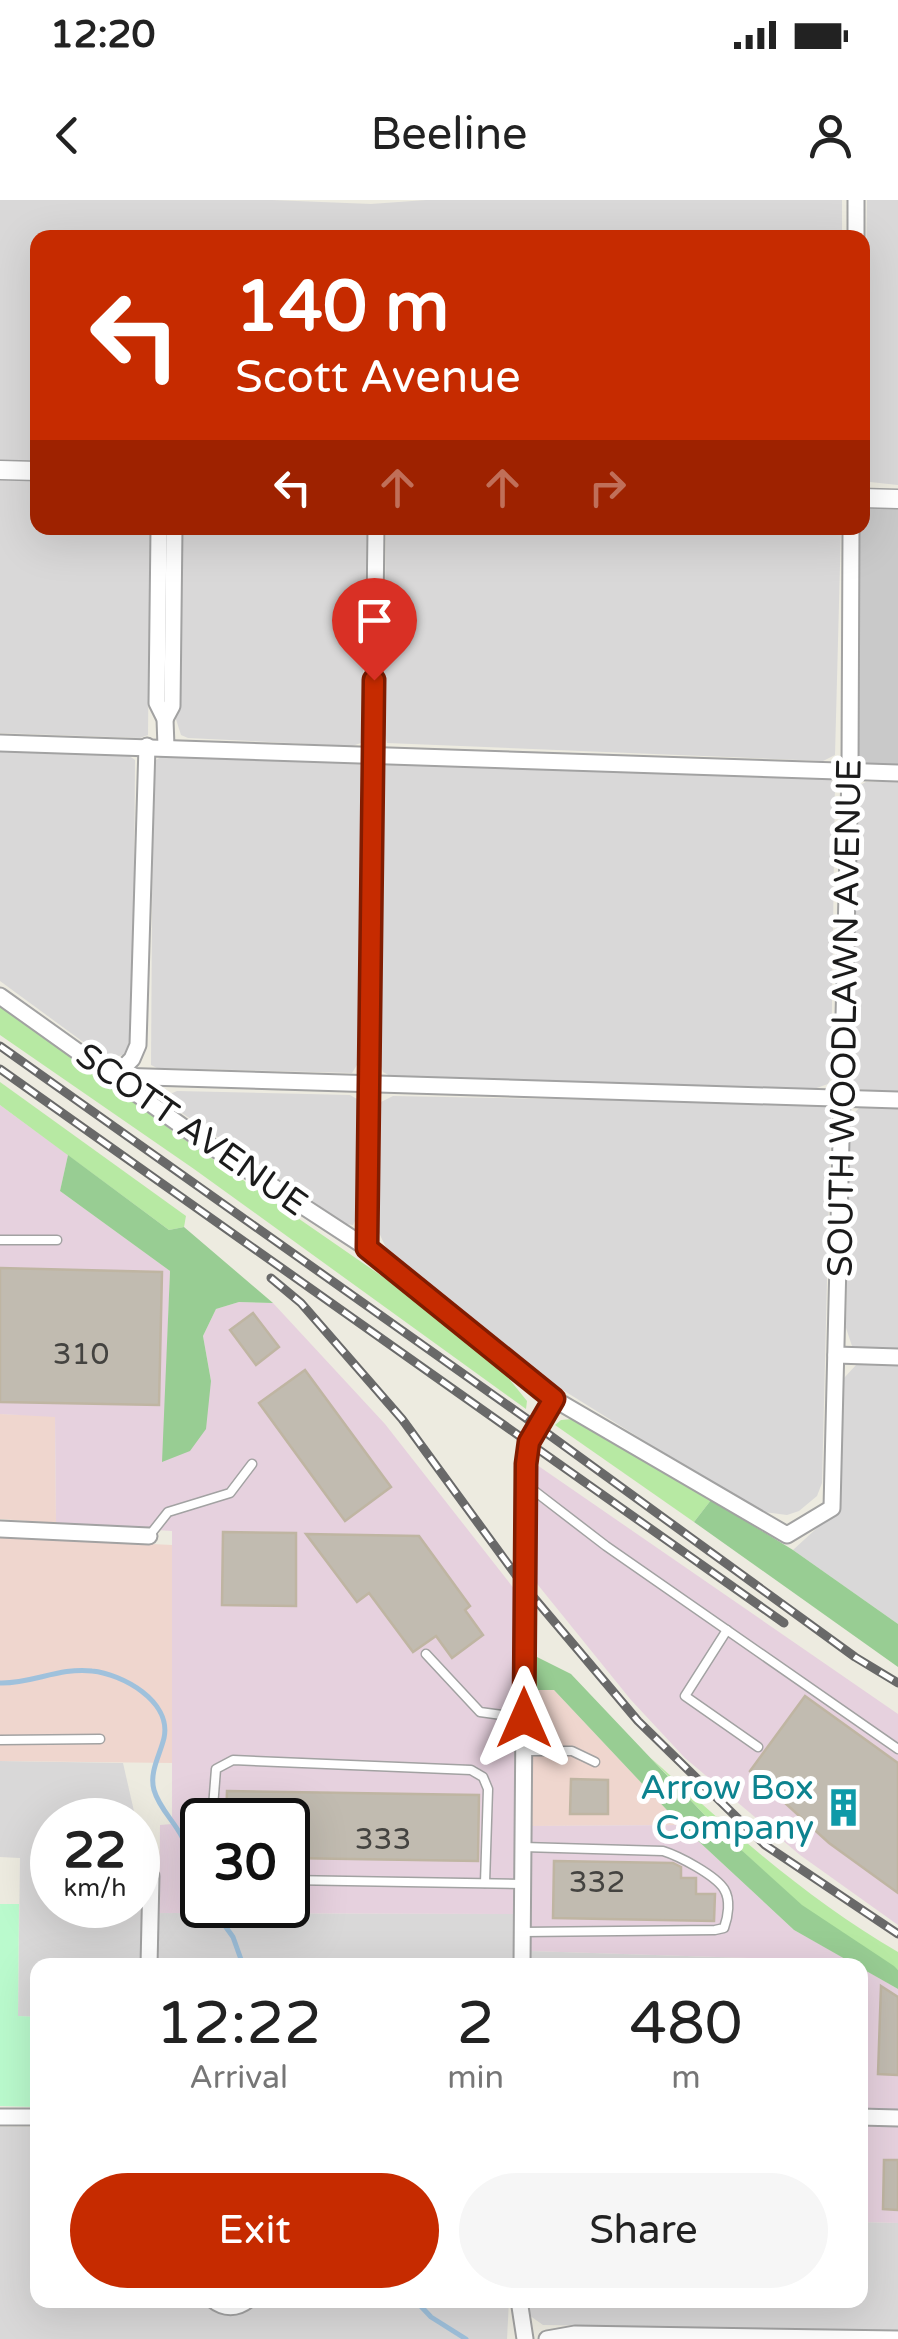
<!DOCTYPE html>
<html lang="en">
<head>
<meta charset="utf-8">
<style>
  :root { --surface:#fff; --page:#f6f6f6; --text:#222; --muted:#767676; --accent:#c62b00 }
  body { margin:0; font-family:"Varela Round",sans-serif; background:var(--page); color:var(--text); height:100vh; display:flex; flex-direction:column; font-size:38px; white-space:nowrap }
  * { box-sizing:border-box; margin:0 }
  p { font-size:32px; color:var(--muted) }
  .icon { flex:none; width:55px; height:55px; fill:none; stroke:currentColor; stroke-width:2; stroke-linecap:round; stroke-linejoin:round }
  .map { position:relative; flex:1; overflow:hidden }
  .sheet { position:absolute; left:30px; top:1758px; width:838px; height:350px; display:flex; flex-direction:column; background:var(--surface); border-radius:20px; box-shadow:0 10px 40px #0002 }
  .sheet>* { flex:none }
  .guide { position:absolute; left:30px; top:30px; width:840px; height:305px; border-radius:20px; box-shadow:0 10px 40px #0002; background:#c62b00; color:#fff; overflow:hidden }
  .speed { position:absolute; left:30px; top:1598px; display:flex; gap:20px; font-size:50px; font-weight:700; text-align:center }
  .speed>* { display:grid; place-content:center; width:130px; height:130px; border-radius:50%; background:var(--surface); box-shadow:0 10px 40px #0002; line-height:1 }
  .speed small { font-size:25px; font-weight:400 }
  .speed .limit { border:5px solid #111; border-radius:15px; background:#fff; color:#111 }
  .pin { position:absolute; display:grid; place-items:center; width:85px; height:85px; color:#fff; margin:-102px -42px; border-radius:50% 50% 50% 0; rotate:-45deg; box-shadow:0 0 10px #0007 }
  .pin .icon { rotate:45deg }
  .me { position:absolute; width:110px; margin:-55px; rotate:0deg; stroke-linejoin:round; filter:drop-shadow(0 0 8px #0008) }
  .turn { display:flex; align-items:center; gap:35px; height:210px; padding:0 40px; font-size:45px }
  .turn .icon { width:130px; height:130px; stroke-width:2.5 }
  .turn b { display:block; font-size:70px; line-height:85px }
  .lanes { display:flex; align-items:center; height:95px; padding:0 40px; background:#0003; justify-content:center; gap:50px; direction:ltr }
  .lanes .off { opacity:.35 }
  .eta { display:flex; justify-content:space-evenly; align-items:center; height:170px; text-align:center }
  .eta b { font-size:60px; font-weight:600; line-height:70px }
  .cta { display:flex; gap:20px; margin-top:auto; padding:20px 40px }
  .cta a { flex:1; height:115px; border-radius:60px; background:var(--accent); color:#fff; font-size:40px; font-weight:600; line-height:115px; text-align:center }
  .cta a+a { background:var(--page); color:var(--text) }
  .status { display:flex; justify-content:space-between; align-items:center; height:70px; padding:0 50px; background:var(--surface); direction:ltr }
  .status svg { height:28px; fill:currentColor }
  header { display:flex; justify-content:space-between; align-items:center; height:130px; padding:0 40px; background:var(--surface); font-size:45px; font-weight:600 }
  .map>svg:first-child { display:block }
</style>
</head>
<body>
<div class="status"><b>12:20</b><svg viewBox="0 0 49 12"><path d="M0 12V9h3v3zM5 12V6h3v6zM10 12V3h3v9zM15 12V0h3v12zM26 1h20v11H26zM47 4h2v5h-2z"/></svg></div>
<header><svg class="icon" aria-label="back" viewBox="0 0 24 24"><path d="M15 5l-7 7 7 7"/></svg>Beeline<svg class="icon" aria-label="person" viewBox="0 0 24 24"><circle cx="12" cy="8" r="4"/><path d="M4 21q1-7 8-7t8 7"/></svg></header>
<div class="map">
<svg width="898" height="2139" viewBox="0 0 898 2139">
  <rect width="100%" height="100%" fill="#edebe0"/>
  <!-- residential -->
  <g fill="#d9d8d8">
    <polygon points="0,0 272,0 371,4 426,0 842,0 842,37 38,38 37,262 0,261"/>
    <polygon points="867,0 898,0 898,285 870,282 863,267"/>
    <polygon points="0,279 37,281 38,328 150,328 148,535 140,538 0,533"/>
    <polygon points="174,328 367,328 361,543 352,546 188,538 181,535 174,513"/>
    <polygon points="386,328 841,328 835,555 823,561 387,543 383,525"/>
    <polygon points="0,551 128,555 135,560 133,837 123,855 114,857 101,855 0,781"/>
    <polygon points="164,555 365,564 360,860 352,873 157,868 151,865 153,567 156,560"/>
    <polygon points="392,563 829,579 835,583 831,877 828,884 811,890 392,877 383,872 377,856 383,575 384,566"/>
    <polygon points="866,582 898,582 898,892 855,889 849,877 856,595 860,585"/>
    <polygon points="177,891 350,895 357,899 359,907 356,1019 353,1025 346,1024 173,907 169,899 170,894"/>
    <polygon points="393,896 819,904 828,907 831,918 822,1283 817,1296 799,1311 787,1315 757,1311 542,1177 387,1050 375,1024 377,912 379,903"/>
    <polygon points="859,908 898,908 898,1152 858,1150 852,1146 846,1128 849,919"/>
    <polygon points="857,1164 898,1166 898,1424 793,1350 840,1307 844,1178"/>
    <polygon points="0,1561 123,1563 136,1620 52,1620 52,1705 138,1705 138,1628 143,1656 142,1713 514,1714 513,1765 38,1765 37,1817 18,1816 20,1658 0,1657"/>
    <polygon points="530,1751 783,1759 783,1765 530,1765"/>
    <polygon points="0,1927 37,1927 38,2100 509,2100 507,2139 0,2139"/>
    <polygon points="860,2022 898,2023 898,2131 543,2125 529,2115 526,2100 860,2100"/>
  </g>
  <!-- commercial -->
  <g fill="#efd6ce">
    <polygon points="0,1214 55,1216 56,1323 0,1319"/>
    <polygon points="0,1337 173,1345 174,1563 0,1561"/>
    <polygon points="532,1490 554,1490 681,1625 530,1626"/>
  </g>
  <!-- industrial -->
  <g fill="#e6d1de" fill-rule="evenodd">
    <path d="M0,905L68,955L60,991L170,1071L163,1262L211,1181L203,1136L216,1109L239,1102L273,1103L385,1224L515,1390L514,1714L159,1713L160,1625L172,1624V1331L56,1323L55,1217L0,1214ZM202,1620H288V1705H202Z"/>
    <polygon points="537,1265 898,1514 898,1725 800,1655 685,1558 631,1500 538,1385 533,1375 533,1274"/>
    <polygon points="681,1625 794,1730 857,1765 783,1765 782,1759 530,1751 530,1626"/>
    <polygon points="860,1767 898,1789 898,2023 860,2022"/>
  </g>
  <!-- religious -->
  <polygon fill="#c9c9c9" points="868,306 898,307 898,567 870,566 862,563 858,556 857,328 862,328 863,309"/>
  <!-- grass -->
  <g fill="#b7e9a3">
    <polygon points="0,805 102,876 175,933 412,1097 497,1164 527,1201 526,1209 194,969 0,835"/>
    <polygon points="0,882 186,1016 184,1027 169,1030 0,905"/>
    <polygon points="573,1219 584,1225 711,1300 694,1322 555,1225 561,1220"/>
    <path d="M651,1558C729,1629 807,1699 898,1752V1770L802,1706L715,1626Z"/>
  </g>
  <!-- forest -->
  <g fill="#98cd93">
    <polygon points="68,955 169,1030 184,1027 273,1103 239,1102 216,1109 203,1136 211,1181 206,1229 190,1251 162,1262 170,1071 60,991"/>
    <polygon points="711,1300 793,1350 898,1424 898,1467 694,1322"/>
    <polygon points="533,1455 571,1474 715,1626 802,1705 894,1766 898,1770 898,1789 794,1730 681,1625 554,1490 532,1490"/>
  </g>
  <!-- park -->
  <polygon fill="#bafacd" points="0,1704 19,1704 18,1816 37,1817 37,1907 0,1906"/>
  <g fill="none" stroke-linecap="round" stroke-linejoin="round">
    <!-- stream -->
    <g stroke="#9fc1dc" stroke-width="5">
      <path d="M0,1483C31,1484 60,1467 92,1471C122,1474 172,1501 164,1538C160,1555 149,1572 154,1590C159,1608 174,1621 182,1637C191,1656 191,1678 202,1695"/>
      <polyline points="210,1705 233,1737 243,1765"/>
      <polyline points="415,2100 431,2117 466,2139"/>
    </g>
  </g>
  <!-- building -->
  <g fill="#c1bbb0" stroke="#bfb5a2" stroke-width="2.5">
    <polygon points="0,1068 162,1072 159,1205 0,1202"/>
    <polygon points="253,1113 279,1147 256,1165 230,1130"/>
    <polygon points="305,1170 391,1287 345,1321 259,1203"/>
    <polygon points="223,1332 296,1333 296,1406 222,1405"/>
    <polygon points="306,1334 419,1336 470,1406 465,1410 483,1435 452,1458 436,1436 413,1452 369,1393 357,1402"/>
    <polygon points="805,1496 898,1563 898,1693 829,1643 750,1571"/>
    <polygon points="571,1579 608,1580 608,1614 570,1614"/>
    <polygon points="227,1591 479,1595 478,1661 288,1658 288,1620 226,1620"/>
    <polygon points="554,1661 673,1663 681,1667 681,1678 696,1678 696,1694 715,1694 714,1721 553,1718"/>
    <polygon points="881,1786 898,1797 898,1875 878,1874"/>
    <polygon points="884,1960 898,1960 898,2010 883,2009"/>
  </g>
  <g fill="none" stroke-linecap="round" stroke-linejoin="round">
    <defs>
      <g id="service">
        <polyline points="0,1040 57,1040"/>
        <polyline points="528,1286 606,1346 898,1549"/>
        <polyline points="149,1336 168,1312 230,1293 252,1264"/>
        <polyline points="727,1430 685,1496 758,1547"/>
        <polyline points="426,1454 480,1512 524,1518"/>
        <polyline points="0,1540 100,1539"/>
        <polyline points="524,1551 572,1551 595,1562"/>
        <polyline points="212,1620 216,1569 233,1560 471,1570 483,1577 488,1589 485,1683"/>
        <polyline points="288,1680 523,1684"/>
        <path d="M522,1732L715,1730L724,1728C728,1717 731,1700 724,1689C715,1675 679,1656 663,1651L523,1647"/>
      </g>
      <g id="minor">
        <polyline points="856,38 856,0"/>
        <polyline points="159,328 157,503 165,519 166,547"/>
        <polyline points="165,519 172,506 174,328"/>
        <polyline points="0,543 898,573"/>
        <polyline points="0,796 200,939 367,1048 554,1199 787,1335 832,1308 850,571 851,328"/>
        <polyline points="115,876 898,900"/>
        <polyline points="115,876 132,859 138,845 147,546"/>
        <polyline points="367,1048 376,328"/>
        <polyline points="836,1155 898,1157"/>
        <polyline points="0,1329 149,1336"/>
        <polyline points="149,1765 151,1676"/>
        <polyline points="522,1765 526,1265 529,1242 554,1199"/>
        <polyline points="0,1917 38,1917"/>
        <polyline points="860,1917 898,1918"/>
        <path d="M213,2100C224,2109 237,2109 248,2100"/>
        <polyline points="519,2100 525,2139"/>
        <polyline points="547,2139 575,2134 898,2139"/>
      </g>
      <g id="tertiary">
        <polyline points="0,270 38,271"/>
        <polyline points="862,298 898,299"/>
      </g>
    </defs>
    <!-- service casing -->
    <use href="#service" stroke="#a2a2a2" stroke-width="11"/>
    <!-- minor casing -->
    <use href="#minor" stroke="#a2a2a2" stroke-width="19"/>
    <!-- tertiary casing -->
    <use href="#tertiary" stroke="#a2a2a2" stroke-width="21"/>
    <!-- service -->
    <use href="#service" stroke="#fff" stroke-width="8"/>
    <!-- minor -->
    <use href="#minor" stroke="#fff" stroke-width="15"/>
    <!-- tertiary -->
    <use href="#tertiary" stroke="#fff" stroke-width="18"/>
    <defs>
      <g id="rail">
        <polyline points="0,846 537,1226 855,1457 898,1483"/>
        <polyline points="0,869 784,1423"/>
        <polyline points="271,1078 301,1103 402,1219 524,1386 638,1521 765,1645 898,1734"/>
      </g>
    </defs>
    <!-- rail casing -->
    <use href="#rail" stroke="#696969" stroke-width="9"/>
    <!-- rail -->
    <use href="#rail" stroke="#fff" stroke-width="5" stroke-dasharray="15" stroke-linecap="butt"/>
  </g>
  <g fill="none" stroke-linecap="round" stroke-linejoin="round">
    <defs>
      <polyline id="route" points="374,480 367,1048 554,1199 529,1242 526,1264 524,1518"/>
    </defs>
    <!-- route casing -->
    <use href="#route" stroke="#811c00" stroke-width="25"/>
    <!-- route -->
    <use href="#route" stroke="#c62b00" stroke-width="18"/>
  </g>
  <!-- icons -->
  <defs>
    <symbol id="building-bare" viewBox="-9 -9 18 18"><path d="M-4-6H4V6H1V3H-1V6H-4ZM-2.5-4.3h1.7v1.8h-1.7ZM.8-4.3h1.7v1.8H.8ZM-2.5-1h1.7V.8h-1.7ZM.8-1h1.7V.8H.8Z" fill="#0f9aa8" stroke="#fff" stroke-width="2.5" paint-order="stroke"/></symbol>
  </defs>
  <g fill-rule="evenodd">
    <use href="#building-bare" x="816" y="1580" width="55" height="55"/>
  </g>
  <g text-anchor="middle" stroke-width="10" stroke-linejoin="round" paint-order="stroke">
    <!-- number labels -->
    <g font-size="30" fill="#444340">
      <text x="81" y="1164">310</text>
      <text x="383" y="1649">333</text>
      <text x="597" y="1692">332</text>
    </g>
    <!-- street labels -->
    <g font-size="35" fill="#1b1b1b" stroke="#fff">
      <text transform="translate(844 818) rotate(-89)" y="12">SOUTH WOODLAWN AVENUE</text>
      <text transform="translate(192 929) rotate(35)" y="12">SCOTT AVENUE</text>
    </g>
    <!-- culture labels -->
    <g font-size="35" fill="#0d838f" stroke="#fff" text-anchor="end">
      <text x="814" y="1599">Arrow Box<tspan x="814" dy="40">Company</tspan></text>
    </g>
  </g>
</svg>
<div class="speed"><div>22<small>km/h</small></div><div class="limit">30</div></div>
<div class="pin" style="left:374px;top:480px;background:#d93025"><svg class="icon" aria-label="arrive" viewBox="0 0 24 24"><path d="M6 21V4h12l-3 4 3 4H6"/></svg></div>
<svg class="me" style="left:524px;top:1518px" viewBox="-20 -20 40 40"><path d="M0-17L14 15 0 8-14 15z" fill="#c62b00" stroke="#fff" stroke-width="4"/></svg>
<div class="guide">
<div class="turn"><svg class="icon" aria-label="left" viewBox="0 0 24 24"><path d="M17 20v-9H6M10 6l-5 5 5 5"/></svg><div><b>140 m</b>Scott Avenue</div></div>
<div class="lanes"><svg class="icon" aria-label="left" viewBox="0 0 24 24"><path d="M17 20v-9H6M10 6l-5 5 5 5"/></svg><svg class="icon off" aria-label="ahead" viewBox="0 0 24 24"><path d="M12 20V5M6 11l6-6 6 6"/></svg><svg class="icon off" aria-label="ahead" viewBox="0 0 24 24"><path d="M12 20V5M6 11l6-6 6 6"/></svg><svg class="icon off" aria-label="right" viewBox="0 0 24 24"><path d="M7 20v-9h11M14 6l5 5-5 5"/></svg></div>
</div>
<section class="sheet">
<div class="eta">
<div><b>12:22</b><p>Arrival</p></div>
<div><b>2</b><p>min</p></div>
<div><b>480</b><p>m</p></div>
</div>
<div class="cta"><a>Exit</a><a>Share</a></div>
</section>
</div>
</body>
</html>
